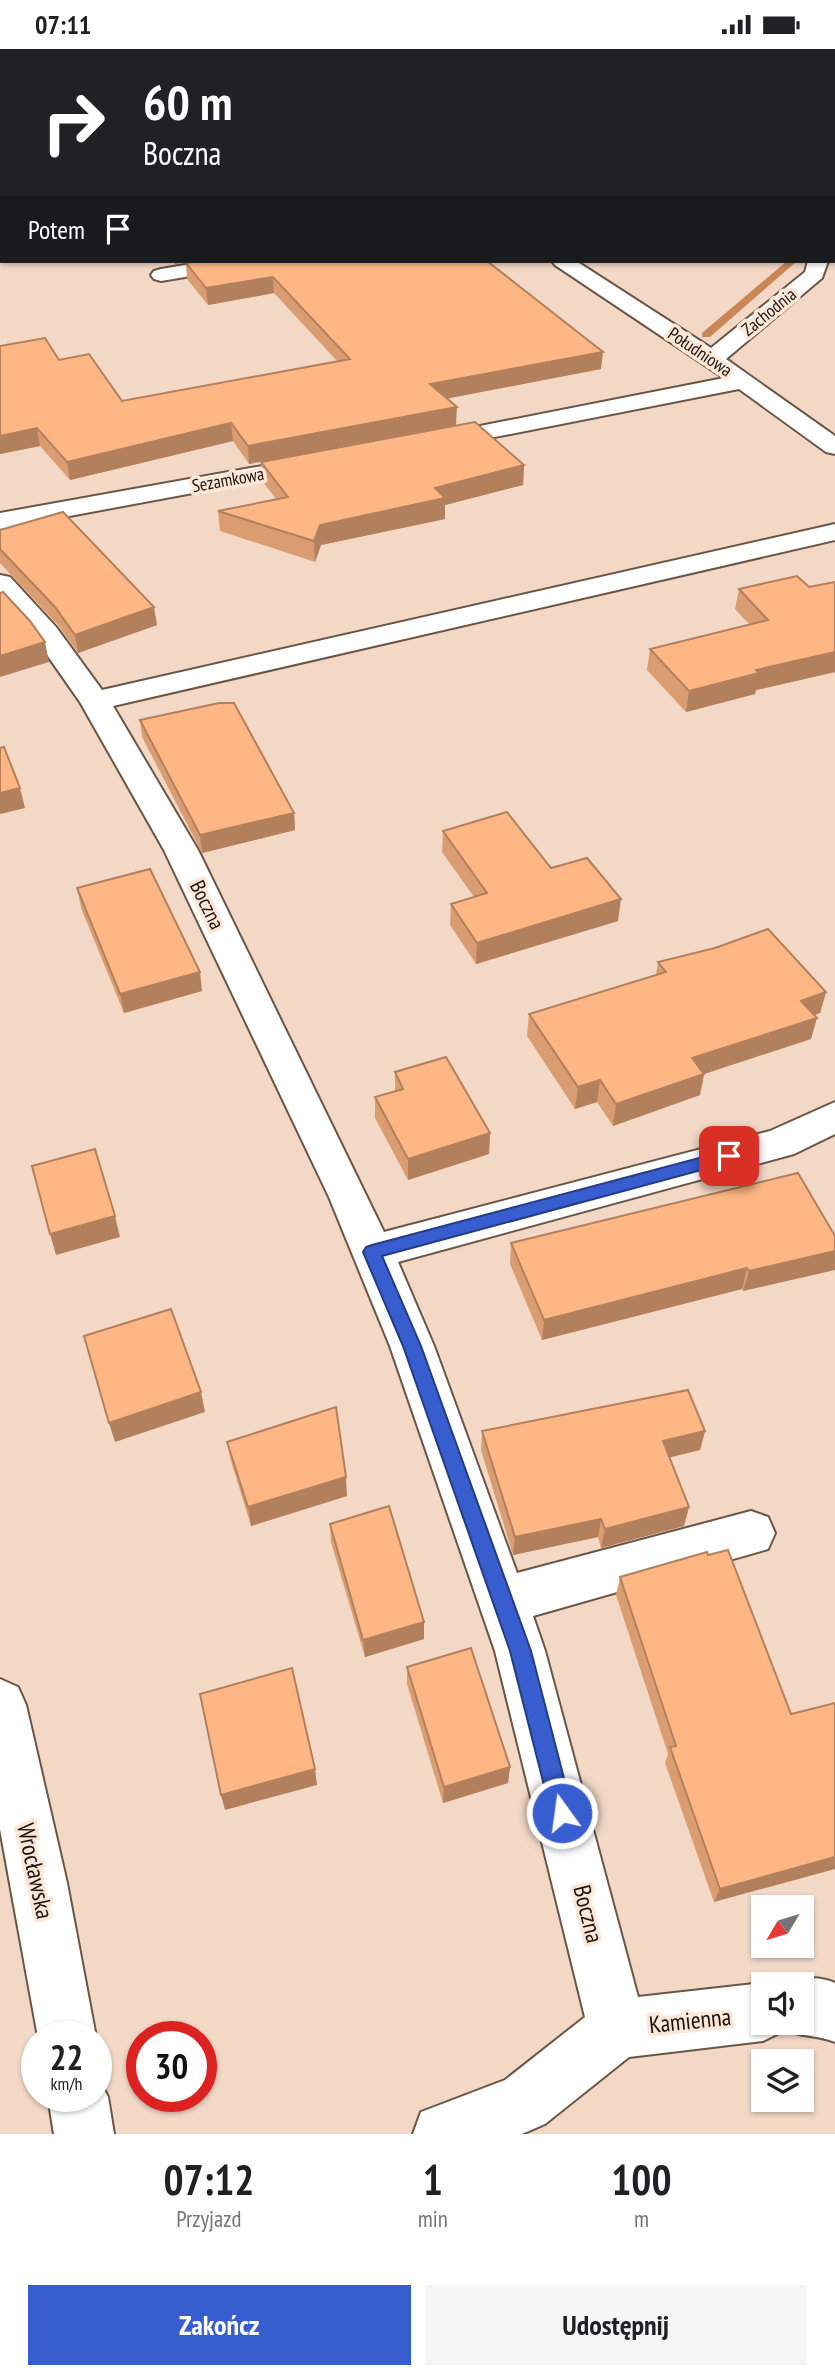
<!DOCTYPE html>
<html lang="pl">
<head>
<meta charset="utf-8">
<style>
  :root { --surface:#fff; --page:#f6f6f6; --text:#202124; --muted:#757577; --accent:#375dce }
  body { margin:0; font-family:"PT Sans Narrow",sans-serif; background:var(--page); color:var(--text); height:100vh; display:flex; flex-direction:column; font-size:26px; white-space:nowrap }
  * { box-sizing:border-box; margin:0 }
  p { font-size:23px; color:var(--muted) }
  .icon { flex:none; width:38px; height:38px; fill:none; stroke:currentColor; stroke-width:2; stroke-linecap:round; stroke-linejoin:round }
  .map { position:relative; height:2085px; overflow:hidden }
  .drawer { display:flex; flex-direction:column; background:var(--surface); flex:1 }
  .drawer>* { flex:none }
  .banner { position:absolute; left:0px; top:0px; width:836px; height:214px; box-shadow:0 2px 5px #0004; background:#202124; color:#fff; overflow:hidden }
  .needle { width:46px; rotate:232deg }
  .fabs { position:absolute; left:751px; top:1846px; display:grid; gap:14px }
  .fabs a { display:grid; place-items:center; width:63px; height:63px; border-radius:0px; background:var(--surface); box-shadow:0 2px 5px #0004; font-size:35px }
  .speed { position:absolute; left:21px; top:1972px; display:flex; gap:14px; font-size:35px; font-weight:700; text-align:center }
  .speed>* { display:grid; place-content:center; width:91px; height:91px; border-radius:50%; background:var(--surface); box-shadow:0 2px 5px #0004; line-height:1 }
  .speed small { font-size:18px; font-weight:400 }
  .speed .limit { border:10px solid #d22; background:#fff; color:#111 }
  .pin { position:absolute; display:grid; place-items:center; width:60px; height:60px; color:#fff; margin:-30px; border-radius:14px; box-shadow:0 4px 10px #0006 }
  .me { position:absolute; width:77px; margin:-38px; rotate:346deg; stroke-linejoin:round; filter:drop-shadow(0 0 5px #0008) }
  .turn { display:flex; align-items:center; gap:24px; height:147px; padding:0 28px; font-size:32px }
  .turn .icon { width:91px; height:91px; stroke-width:2.5 }
  .turn b { display:block; font-size:49px; line-height:60px }
  .then { display:flex; align-items:center; height:66px; padding:0 28px; background:#0003; gap:14px; font-size:26px }
  .eta { display:flex; justify-content:space-evenly; align-items:center; height:119px; text-align:center }
  .eta b { font-size:42px; font-weight:600; line-height:49px }
  .button { display:flex; gap:14px; margin-top:auto; padding:14px 28px }
  .button a { flex:1; height:80px; border-radius:0px; background:var(--accent); color:#fff; font-size:28px; font-weight:600; line-height:80px; text-align:center }
  .button a+a { background:var(--page); color:var(--text) }
  .status { display:flex; justify-content:space-between; align-items:center; height:49px; padding:0 35px; background:var(--surface); direction:ltr }
  .status svg { height:19px; fill:currentColor }
  .map>svg:first-child { display:block }
</style>
</head>
<body>
<div class="status"><b>07:11</b><svg viewBox="0 0 49 12"><path d="M0 12V9h3v3zM5 12V6h3v6zM10 12V3h3v9zM15 12V0h3v12zM26 1h20v11H26zM47 4h2v5h-2z"/></svg></div>
<div class="map">
<svg width="835" height="2085" viewBox="0 0 835 2085">
  <rect width="100%" height="100%" fill="#f3d8c6"/>
  <g fill="none" stroke-linecap="round" stroke-linejoin="round">
    <!-- stream -->
    <polygon fill="#ca8654" fill-rule="evenodd" points="787,212 797,212 710,288 702,288 702,284"/>
    <defs>
      <g id="street">
        <polygon points="33,0 55,0 32,2"/>
        <polygon points="170,0 188,0 189,2 171,2"/>
        <polygon points="318,0 349,0 317,2"/>
        <polygon points="2,5 2,15 0,16 0,6"/>
        <rect x="0" y="94" width="2" height="10"/>
        <rect x="0" y="171" width="2" height="12"/>
        <polygon points="209,212 255,212 252,216 245,218 161,232 154,230 151,226 154,222 161,220"/>
        <polygon points="552,212 576,212 711,299 805,223 808,212 828,212 822,229 726,310 835,387 835,405 826,403 739,340 434,400 425,398 422,393 425,388 434,386 724,329 555,216"/>
        <polygon points="312,408 321,410 324,415 321,420 0,480 0,464"/>
        <path d="M835,475V491L113,657L198,801L384,1183L770,1082L835,1053V1085L794,1105L398,1213L434,1297L517,1524L751,1462L768,1468L775,1484L768,1500L533,1567L545,1602L638,1948L763,1934L767,1936H763V1974H802V1936H788C806,1928 818,1927 835,1934V1993C818,1986 802,1988 785,1981L763,1992L629,2008L545,2075L522,2085H413L421,2063L505,2031L585,1968L495,1602L390,1297L329,1148L164,801L80,653L36,590L0,551V526L10,528L56,578L102,641Z"/>
      </g>
      <g id="secondary">
        <polygon points="0,1630 18,1638 26,1656 67,1834 96,1988 38,1988 0,1780"/>
        <polygon points="96,2025 108,2048 114,2085 54,2085 48,2048 96,2048"/>
      </g>
    </defs>
    <!-- street casing -->
    <use href="#street" stroke="#6b5545" stroke-width="4"/>
    <!-- secondary casing -->
    <use href="#secondary" stroke="#6b5545" stroke-width="4"/>
    <!-- street -->
    <use href="#street" fill="#fff" fill-rule="evenodd"/>
    <!-- secondary -->
    <use href="#secondary" fill="#fff" fill-rule="evenodd"/>
  </g>
  <!-- wall -->
  <g fill="#da9d72">
    <polygon points="487,212 601,320 446,349 249,415 233,392 70,431 40,397 0,405 59,311 122,352 337,312 274,244 208,256 187,230 186,214"/>
    <polygon points="261,413 524,416 523,436 445,456 445,470 321,496 315,513 220,482 218,462 276,450 263,433"/>
    <polygon points="0,481 157,576 78,604 58,576 0,514"/>
    <polygon points="835,533 835,623 756,641 755,645 686,663 647,621 650,600 749,575 735,560 739,540 809,538"/>
    <polygon points="140,671 294,764 295,781 202,804 142,688"/>
    <polygon points="443,782 551,819 618,872 476,915 450,876 451,855 474,848 442,803"/>
    <polygon points="77,839 202,942 124,964 81,859"/>
    <polygon points="658,913 826,943 820,964 815,966 811,990 704,1025 700,1046 613,1077 597,1053 575,1060 527,987 529,965 656,926"/>
    <polygon points="395,1023 490,1084 489,1105 408,1131 375,1069 375,1048 395,1042"/>
    <polygon points="798,1124 743,1242 742,1240 542,1291 510,1215 511,1194"/>
    <polygon points="482,1382 705,1382 700,1401 670,1408 689,1458 684,1477 601,1499 598,1488 513,1506 481,1401"/>
    <polygon points="227,1393 347,1447 251,1477 231,1412"/>
    <polygon points="330,1475 424,1590 365,1608 331,1493"/>
    <polygon points="620,1528 791,1665 835,1654 714,1853 665,1714 668,1705 616,1546"/>
    <polygon points="407,1618 510,1718 508,1734 443,1754 407,1635"/>
  </g>
  <!-- shaded-wall -->
  <g fill="#b2805c">
    <polygon points="175,212 195,212 175,215"/>
    <polygon points="273,228 274,244 208,256 206,239"/>
    <polygon points="603,303 601,320 430,353 430,335"/>
    <polygon points="457,358 456,376 249,415 248,397"/>
    <polygon points="231,374 233,392 70,431 67,413"/>
    <polygon points="37,379 40,397 0,405 0,387"/>
    <polygon points="524,416 523,436 445,456 445,470 321,496 315,513 314,492 320,476 435,439"/>
    <polygon points="154,558 157,576 78,604 75,586"/>
    <polygon points="45,593 49,613 0,628 0,607"/>
    <polygon points="835,603 835,623 756,641 755,645 686,663 689,642 756,621"/>
    <polygon points="20,739 25,759 0,765 0,744"/>
    <polygon points="294,764 295,781 202,804 200,786"/>
    <polygon points="621,850 618,872 476,915 477,894"/>
    <polygon points="200,923 202,942 124,964 120,945"/>
    <polygon points="826,943 820,964 796,973 801,952"/>
    <polygon points="817,969 811,990 704,1025 700,1046 613,1077 616,1055 692,1009"/>
    <polygon points="600,1031 597,1053 575,1060 578,1038"/>
    <polygon points="490,1084 489,1105 408,1131 408,1110"/>
    <polygon points="115,1167 120,1188 56,1206 50,1185"/>
    <polygon points="835,1202 835,1221 743,1242 749,1222"/>
    <polygon points="747,1219 742,1240 542,1291 544,1271"/>
    <polygon points="201,1343 205,1363 115,1393 109,1374"/>
    <polygon points="705,1382 700,1401 659,1411 663,1392"/>
    <polygon points="346,1428 347,1447 251,1477 248,1458"/>
    <polygon points="689,1458 684,1477 601,1499 605,1480"/>
    <polygon points="601,1470 598,1488 513,1506 515,1488"/>
    <polygon points="424,1573 424,1590 365,1608 363,1591"/>
    <polygon points="510,1718 508,1734 443,1754 444,1738"/>
    <polygon points="315,1720 317,1736 225,1761 221,1746"/>
    <polygon points="835,1808 835,1820 714,1853 720,1840"/>
  </g>
  <!-- building -->
  <g fill="#feb784" stroke="#b2805c" stroke-width="2">
    <polygon points="198,212 487,212 603,303 430,335 457,358 248,397 231,374 67,413 37,379 0,387 0,297 45,289 59,311 89,305 122,352 350,310 273,228 206,239 186,214"/>
    <polygon points="475,373 524,416 435,439 445,449 320,476 314,492 218,462 288,448 261,413"/>
    <polygon points="63,463 154,558 75,586 55,558 0,500 0,481"/>
    <polygon points="797,527 809,538 835,533 835,603 756,621 759,624 689,642 650,600 768,571 739,540"/>
    <polygon points="3,543 30,572 45,593 0,607 0,544"/>
    <polygon points="219,654 234,654 294,764 200,786 140,671"/>
    <polygon points="4,698 20,739 0,744 0,699"/>
    <polygon points="507,763 551,819 587,809 621,850 477,894 451,855 487,844 443,782"/>
    <polygon points="150,820 200,923 120,945 77,839"/>
    <polygon points="768,880 826,943 801,952 817,969 692,1009 704,1025 616,1055 600,1031 578,1038 529,965 666,923 658,913 715,899"/>
    <polygon points="446,1008 490,1084 408,1110 375,1048 403,1040 395,1023"/>
    <polygon points="95,1100 115,1167 50,1185 32,1117"/>
    <polygon points="798,1124 835,1187 835,1202 749,1222 747,1219 544,1271 511,1194"/>
    <polygon points="171,1260 201,1343 109,1374 84,1287"/>
    <polygon points="688,1341 705,1382 663,1392 689,1458 605,1480 601,1470 515,1488 482,1382"/>
    <polygon points="336,1358 346,1428 248,1458 227,1393"/>
    <polygon points="389,1457 424,1573 363,1591 330,1475"/>
    <polygon points="728,1501 791,1665 835,1654 835,1808 720,1840 670,1698 676,1697 620,1528 707,1503 708,1506"/>
    <polygon points="471,1599 510,1718 444,1738 407,1618"/>
    <polygon points="292,1619 315,1720 221,1746 200,1645"/>
  </g>
  <!-- route -->
  <polygon fill="#375dce" stroke="#243c86" stroke-width="2" points="729,1101 737,1107 735,1112 382,1207 421,1297 531,1602 573,1764 570,1772 562,1775 554,1772 551,1764 510,1602 403,1297 363,1203 366,1198 372,1196"/>
  <g text-anchor="middle" stroke-width="7" stroke-linejoin="round" paint-order="stroke">
    <!-- far-street labels -->
    <g font-size="18" fill="#1c130d" stroke="#fce7d8">
      <text transform="translate(769 263) rotate(-39)" y="6">Zachodnia</text>
      <text transform="translate(700 303) rotate(34)" y="6">Południowa</text>
      <text transform="translate(228 431) rotate(-10)" y="6">Sezamkowa</text>
    </g>
    <!-- street labels -->
    <g font-size="21" fill="#1c130d" stroke="#fce7d8">
      <text transform="translate(207 856) rotate(64)" y="7">Boczna</text>
    </g>
    <!-- near-street labels -->
    <g font-size="24" fill="#1c130d" stroke="#fce7d8">
      <text transform="translate(35 1822) rotate(78)" y="8">Wrocławska</text>
      <text transform="translate(588 1865) rotate(76)" y="8">Boczna</text>
      <text transform="translate(690 1972) rotate(-6)" y="8">Kamienna</text>
    </g>
  </g>
</svg>
<div class="fabs">
<a><svg class="needle" viewBox="-14 -14 28 28"><path d="M0-13l5 13h-10z" fill="#e53935"/><path d="M0 13l5-13h-10z" fill="#757577"/></svg></a>
<a><svg class="icon" aria-label="sound" viewBox="0 0 24 24"><path d="M4 9h4l5-4v14l-5-4H4zM17 9q2 3 0 6"/></svg></a>
<a><svg class="icon" aria-label="layers" viewBox="0 0 24 24"><path d="M12 4l9 5-9 5-9-5zM3 14l9 5 9-5"/></svg></a>
</div>
<div class="speed"><div>22<small>km/h</small></div><div class="limit">30</div></div>
<div class="pin" style="left:729px;top:1107px;background:#d93025"><svg class="icon" aria-label="arrive" viewBox="0 0 24 24"><path d="M6 21V4h12l-3 4 3 4H6"/></svg></div>
<svg class="me" style="left:562px;top:1764px" viewBox="-20 -20 40 40"><circle r="17" fill="#375dce" stroke="#fff" stroke-width="3"/><path d="M0-11L8 9 0 5-8 9z" fill="#fff"/></svg>
<div class="banner">
<div class="turn"><svg class="icon" aria-label="right" viewBox="0 0 24 24"><path d="M7 20v-9h11M14 6l5 5-5 5"/></svg><div><b>60 m</b>Boczna</div></div>
<div class="then">Potem<svg class="icon" aria-label="arrive" viewBox="0 0 24 24"><path d="M6 21V4h12l-3 4 3 4H6"/></svg></div>
</div>
</div>
<section class="drawer">
<div class="eta">
<div><b>07:12</b><p>Przyjazd</p></div>
<div><b>1</b><p>min</p></div>
<div><b>100</b><p>m</p></div>
</div>
<div class="button"><a>Zakończ</a><a>Udostępnij</a></div>
</section>
</body>
</html>
